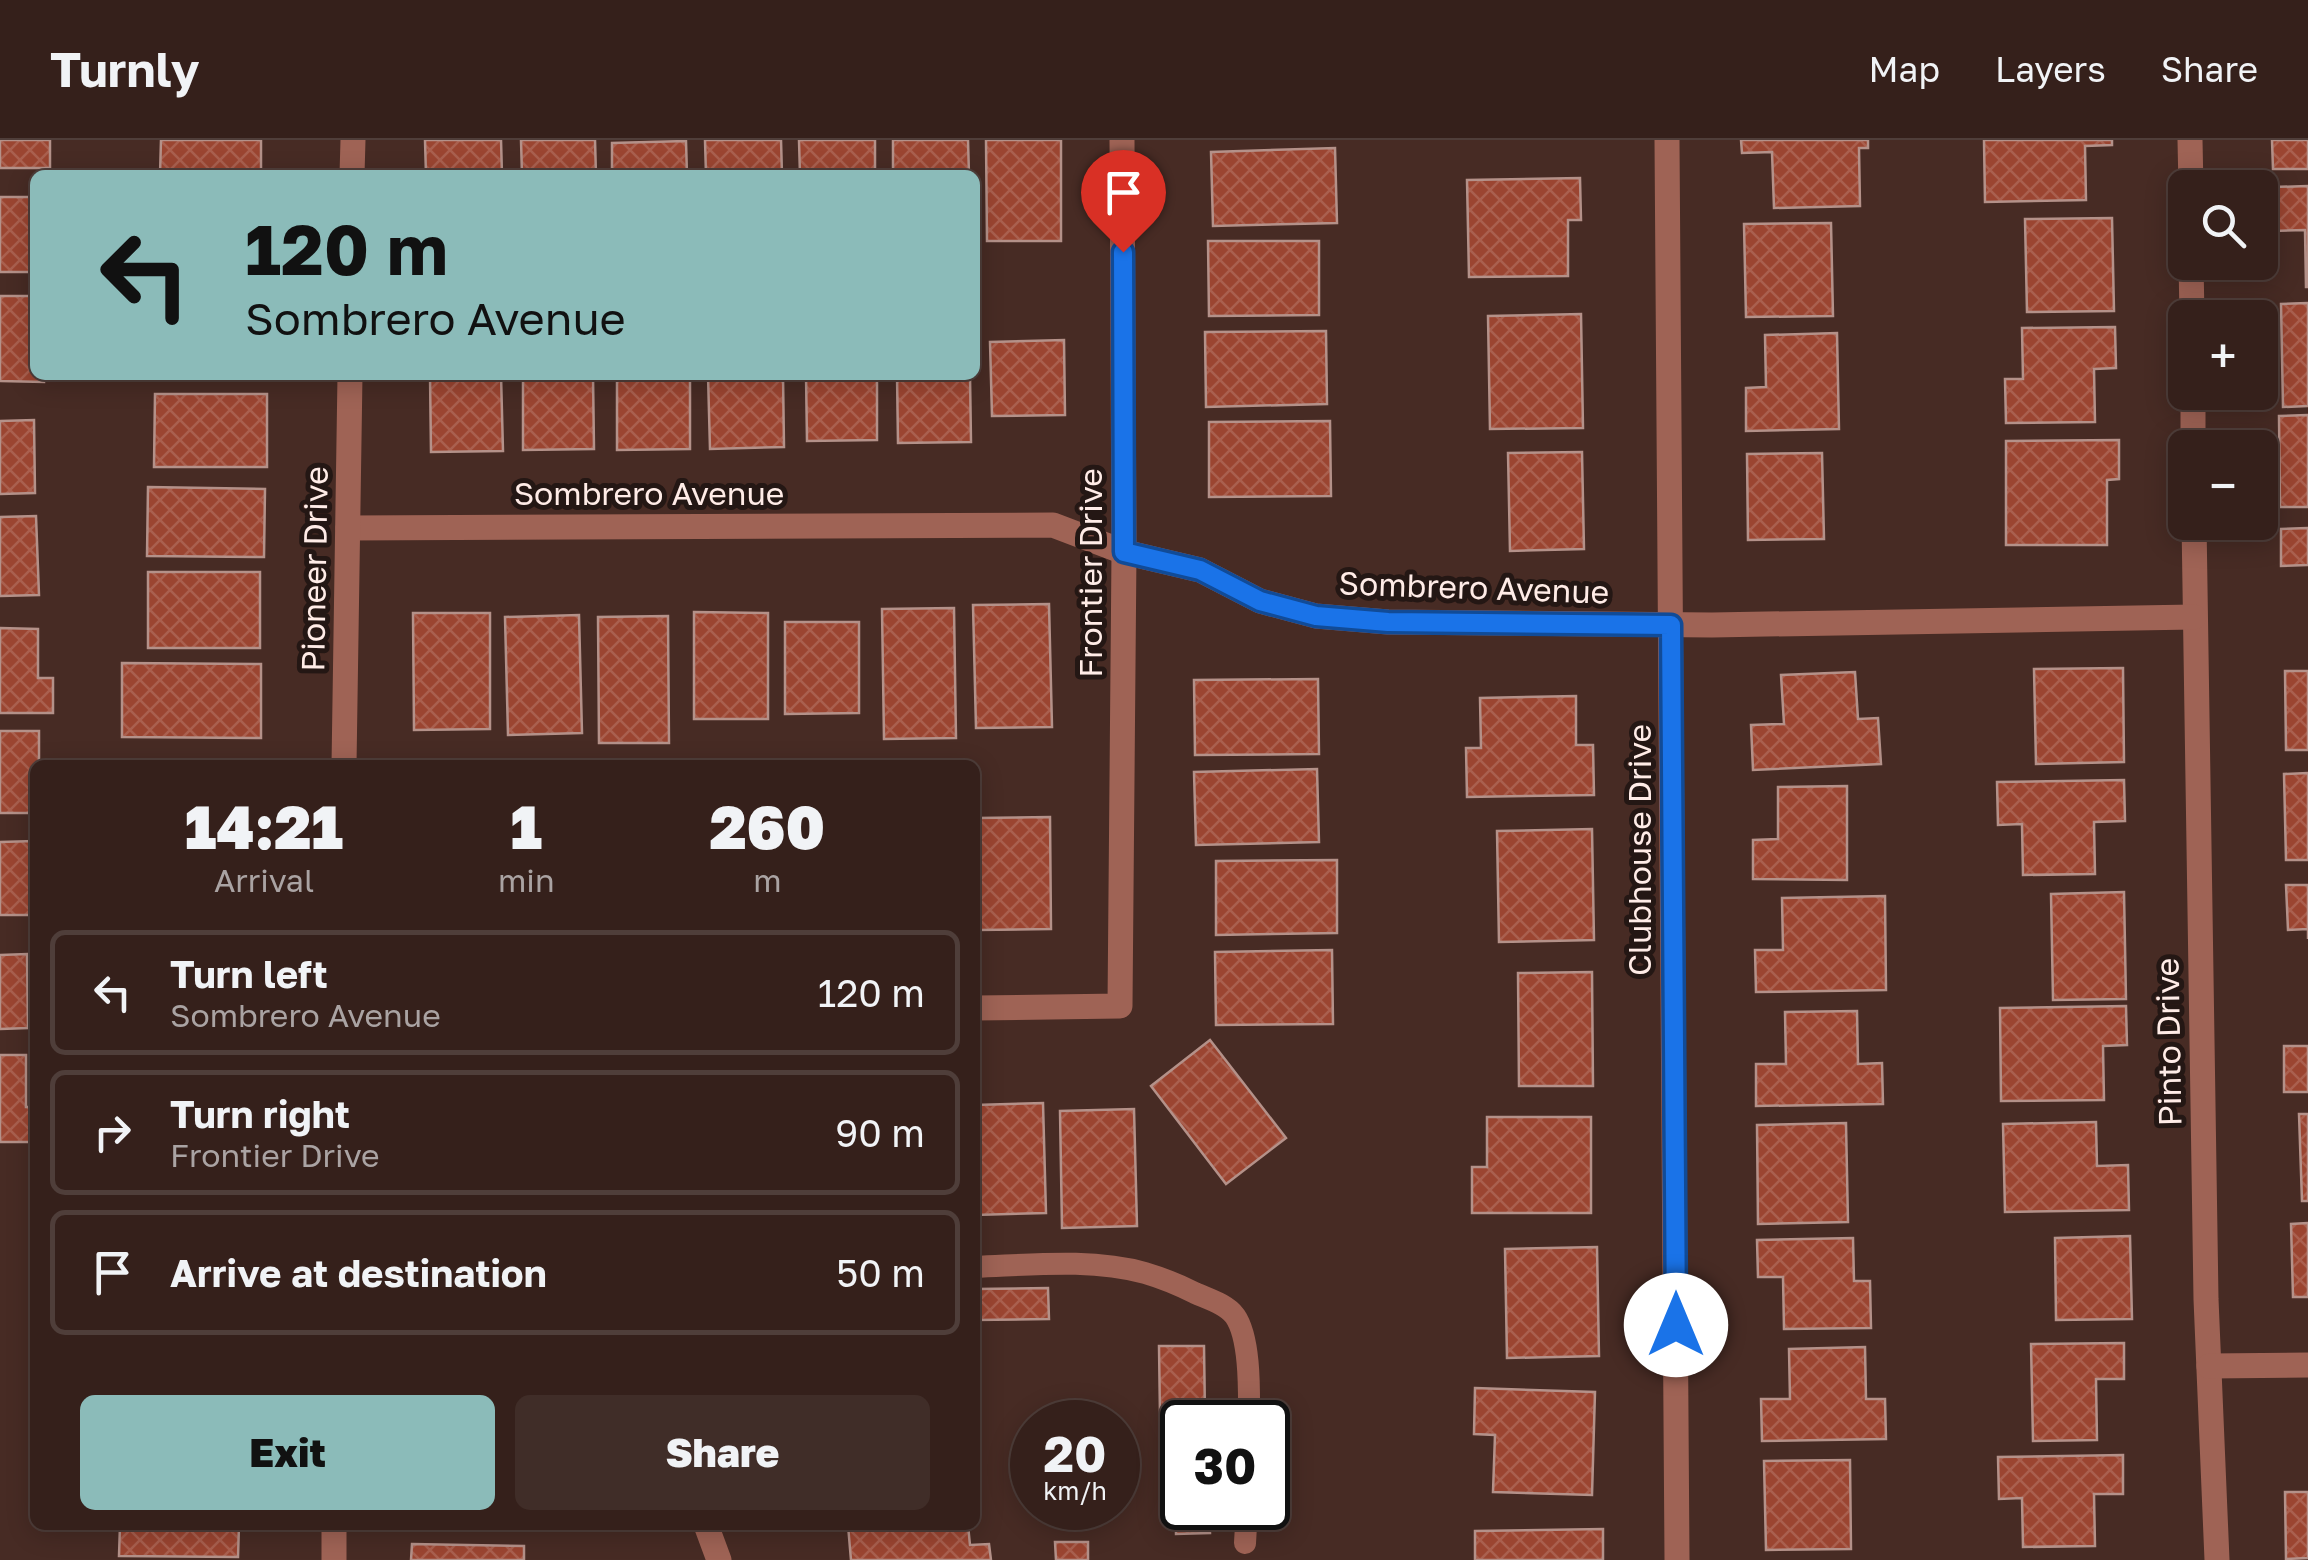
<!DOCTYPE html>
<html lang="en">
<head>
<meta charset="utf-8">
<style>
  :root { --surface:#35201b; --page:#402d28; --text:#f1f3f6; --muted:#aaa3a3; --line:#4f3e3a; --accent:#8bbbb9 }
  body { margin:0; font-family:"Golos Text",sans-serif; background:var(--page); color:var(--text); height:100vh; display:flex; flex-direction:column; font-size:38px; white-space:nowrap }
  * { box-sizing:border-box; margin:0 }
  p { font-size:32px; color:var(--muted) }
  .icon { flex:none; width:55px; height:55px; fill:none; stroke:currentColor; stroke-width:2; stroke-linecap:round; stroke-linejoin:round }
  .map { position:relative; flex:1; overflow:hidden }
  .details { position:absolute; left:30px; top:620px; width:950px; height:770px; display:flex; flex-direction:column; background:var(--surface); border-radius:15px; box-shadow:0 5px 25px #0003,0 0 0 2px var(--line) }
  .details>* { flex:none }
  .hud { position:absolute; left:30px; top:30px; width:950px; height:210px; border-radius:15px; box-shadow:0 5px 25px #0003,0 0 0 2px var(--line); background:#8bbbb9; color:#111; overflow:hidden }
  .controls { position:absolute; left:2168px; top:30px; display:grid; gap:20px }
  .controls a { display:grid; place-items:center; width:110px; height:110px; border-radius:15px; background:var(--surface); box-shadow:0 5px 25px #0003,0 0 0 2px var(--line); font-size:50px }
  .speed { position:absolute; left:1010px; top:1260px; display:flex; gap:20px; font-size:50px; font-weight:700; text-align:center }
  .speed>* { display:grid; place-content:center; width:130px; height:130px; border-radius:50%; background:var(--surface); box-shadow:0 5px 25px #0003,0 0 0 2px var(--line); line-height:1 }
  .speed small { font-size:25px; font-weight:400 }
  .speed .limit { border:5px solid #111; border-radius:15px; background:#fff; color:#111 }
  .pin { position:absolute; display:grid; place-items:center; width:85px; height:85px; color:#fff; margin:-102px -42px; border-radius:50% 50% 50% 0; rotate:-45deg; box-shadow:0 0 10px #0007 }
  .pin .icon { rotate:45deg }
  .me { position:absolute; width:110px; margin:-55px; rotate:0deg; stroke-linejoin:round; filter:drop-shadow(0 0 8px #0008) }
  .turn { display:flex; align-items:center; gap:35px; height:210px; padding:0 50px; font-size:45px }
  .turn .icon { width:130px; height:130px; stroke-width:2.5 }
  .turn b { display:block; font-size:70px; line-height:85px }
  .eta { display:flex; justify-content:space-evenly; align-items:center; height:170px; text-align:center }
  .eta b { font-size:60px; font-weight:800; line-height:70px }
  .button { display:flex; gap:20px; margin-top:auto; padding:20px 50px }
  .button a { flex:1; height:115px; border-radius:15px; background:var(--accent); color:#111; font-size:40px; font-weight:800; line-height:115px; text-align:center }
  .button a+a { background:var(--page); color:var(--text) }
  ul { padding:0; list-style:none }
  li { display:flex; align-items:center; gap:30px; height:125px; margin:0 20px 15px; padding:0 30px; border:5px solid var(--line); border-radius:15px }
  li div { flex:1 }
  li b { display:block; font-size:38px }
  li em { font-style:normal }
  header { display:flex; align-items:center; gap:60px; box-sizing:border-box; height:140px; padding:0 50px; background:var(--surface); border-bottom:2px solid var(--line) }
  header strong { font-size:48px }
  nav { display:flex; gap:55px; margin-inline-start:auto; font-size:35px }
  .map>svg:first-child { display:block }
</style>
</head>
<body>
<header>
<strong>Turnly</strong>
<nav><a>Map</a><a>Layers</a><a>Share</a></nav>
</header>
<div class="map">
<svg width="2308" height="1420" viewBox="0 0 2308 1420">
  <defs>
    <pattern id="building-cross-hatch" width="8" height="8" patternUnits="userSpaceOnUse" patternTransform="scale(2.5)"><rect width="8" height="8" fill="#9b4531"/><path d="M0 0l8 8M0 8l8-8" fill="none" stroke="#aa604f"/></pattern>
  </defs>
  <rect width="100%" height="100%" fill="#472b24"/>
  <!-- building -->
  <g fill="url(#building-cross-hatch)" stroke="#b49189" stroke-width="2.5">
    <rect x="0" y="0" width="50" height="28"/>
    <polygon points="161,0 261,0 261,35 160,35"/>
    <polygon points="425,0 501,0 502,35 426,35"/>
    <polygon points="521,0 595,0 596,35 522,35"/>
    <polygon points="705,0 781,0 782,35 706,35"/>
    <polygon points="799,0 875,0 875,35 800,35"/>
    <polygon points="893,0 968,0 969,35 893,35"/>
    <polygon points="986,0 1061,0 1061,101 987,101"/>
    <polygon points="1741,0 1868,0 1868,8 1859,8 1860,66 1774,68 1772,12 1742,13"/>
    <polygon points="1984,0 2112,0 2112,5 2085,6 2086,60 1985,62"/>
    <polygon points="2272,0 2308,0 2308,29 2273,29"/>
    <polygon points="686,1 687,35 612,35 612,3"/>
    <polygon points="1335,8 1337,83 1213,86 1211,12"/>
    <polygon points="1580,38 1581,80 1568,80 1568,136 1469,137 1467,40"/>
    <polygon points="2308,46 2308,147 2306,147 2305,90 2274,91 2273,47"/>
    <rect x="0" y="57" width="35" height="75"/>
    <polygon points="2112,78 2114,171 2027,172 2025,79"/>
    <polygon points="1831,83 1833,176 1746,177 1744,84"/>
    <polygon points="1208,101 1319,101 1319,175 1209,176"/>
    <polygon points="0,156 35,156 35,235 44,235 44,242 0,241"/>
    <polygon points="2308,163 2308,266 2283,267 2281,164"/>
    <polygon points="1581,174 1583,288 1490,289 1488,176"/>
    <polygon points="2115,187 2116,228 2094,229 2095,282 2006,283 2005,239 2023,239 2022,188"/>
    <polygon points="1326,191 1327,264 1206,267 1205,192"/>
    <polygon points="1837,193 1839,289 1746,291 1746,248 1766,247 1765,195"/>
    <polygon points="1064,200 1065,275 992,276 990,202"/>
    <polygon points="162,235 273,235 273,240 162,237"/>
    <polygon points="430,235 501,235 503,311 431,312"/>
    <polygon points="523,235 593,235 594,309 523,310"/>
    <polygon points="617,235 690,235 690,309 617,310"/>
    <polygon points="708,235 783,235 784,307 710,309"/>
    <polygon points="806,235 877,235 877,300 807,301"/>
    <polygon points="897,235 970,235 971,302 898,303"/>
    <polygon points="155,254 267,254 267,327 154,327"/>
    <polygon points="2308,275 2308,367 2280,367 2279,276"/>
    <polygon points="34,280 35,353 0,354 0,281"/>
    <polygon points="1330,281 1331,356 1209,357 1209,282"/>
    <polygon points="2119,300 2119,339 2107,340 2107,405 2006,405 2006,301"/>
    <polygon points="1582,312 1584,409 1510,411 1508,313"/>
    <polygon points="1822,313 1824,399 1748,400 1747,314"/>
    <polygon points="148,347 265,349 264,417 147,416"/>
    <polygon points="36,376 39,455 0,456 0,377"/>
    <polygon points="2308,388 2308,425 2281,426 2281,389"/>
    <rect x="148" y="432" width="112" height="76"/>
    <polygon points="1049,464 1052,587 976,588 973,465"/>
    <polygon points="954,468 956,598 884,599 882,469"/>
    <polygon points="694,472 768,473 768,579 694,579"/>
    <polygon points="413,473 490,473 490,589 414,590"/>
    <polygon points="579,475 582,593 508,595 505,477"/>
    <polygon points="668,476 669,603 599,603 598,477"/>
    <polygon points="785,482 859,482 859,573 785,574"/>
    <polygon points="0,488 38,489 38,538 53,538 53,573 0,573"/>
    <polygon points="122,523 261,524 261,598 122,597"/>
    <polygon points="2123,528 2124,622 2036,624 2034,529"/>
    <polygon points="2285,531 2308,531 2308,610 2286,610"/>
    <polygon points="1855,532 1858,579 1878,578 1881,624 1753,630 1751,585 1784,584 1781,535"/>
    <polygon points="1318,539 1319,614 1195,615 1194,540"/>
    <polygon points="1576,556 1576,605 1593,605 1594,655 1467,657 1466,608 1481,608 1480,558"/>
    <polygon points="0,591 39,591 39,625 35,625 35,673 0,673"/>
    <polygon points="1317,629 1319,702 1196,705 1194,632"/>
    <polygon points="2308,633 2308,720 2286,720 2284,634"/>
    <polygon points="2124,640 2125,681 2094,682 2095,734 2023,735 2022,684 1998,685 1997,642"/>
    <polygon points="1847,646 1847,740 1753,739 1753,700 1778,699 1778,647"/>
    <polygon points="1050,677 1051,789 978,790 976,678"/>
    <polygon points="1592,689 1594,800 1499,802 1497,691"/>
    <polygon points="34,701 35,775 0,775 0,702"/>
    <polygon points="1337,720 1337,793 1216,795 1216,721"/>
    <polygon points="2286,745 2308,745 2308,799 2308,789 2288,790"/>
    <polygon points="2124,752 2126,859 2053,860 2051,754"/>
    <polygon points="1885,756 1886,850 1756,852 1755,810 1783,810 1782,758"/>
    <polygon points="1332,810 1333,884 1216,885 1215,812"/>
    <polygon points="27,814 28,888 0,889 0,815"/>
    <polygon points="1592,832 1593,946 1519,946 1518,833"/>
    <polygon points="2126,866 2127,905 2103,906 2104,960 2001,961 2000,868"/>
    <polygon points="1857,871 1858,924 1882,923 1883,964 1756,966 1756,924 1786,924 1785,872"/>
    <polygon points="1210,900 1286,998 1226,1044 1151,946"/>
    <rect x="2284" y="906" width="24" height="46"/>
    <polygon points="0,915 26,915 26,967 35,967 35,1002 0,1002"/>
    <polygon points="1043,963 1046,1073 975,1075 975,965"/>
    <polygon points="1134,969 1137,1086 1062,1088 1060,971"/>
    <polygon points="2299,974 2308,974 2308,1061 2302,1061"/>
    <polygon points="1487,977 1591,977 1591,1073 1472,1073 1472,1027 1487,1027"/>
    <polygon points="2096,982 2097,1026 2128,1025 2129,1070 2005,1072 2003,984"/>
    <polygon points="1846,983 1848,1082 1758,1084 1757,985"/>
    <polygon points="2308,1083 2308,1157 2293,1157 2291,1084"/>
    <polygon points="2130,1096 2132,1179 2056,1180 2055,1098"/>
    <polygon points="1853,1098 1854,1141 1870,1141 1871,1188 1784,1189 1783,1137 1758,1137 1757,1100"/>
    <polygon points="1597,1107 1599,1216 1507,1218 1505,1109"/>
    <polygon points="1048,1148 1049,1179 975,1180 975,1149"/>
    <polygon points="2124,1203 2124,1239 2096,1239 2097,1300 2033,1301 2031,1204"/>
    <polygon points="1159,1206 1204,1206 1205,1275 1160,1276"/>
    <polygon points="1865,1207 1866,1259 1885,1259 1886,1299 1762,1301 1761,1259 1790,1259 1789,1209"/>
    <polygon points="1475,1248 1595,1252 1592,1355 1493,1352 1495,1295 1474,1294"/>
    <polygon points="1175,1313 1182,1313 1182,1368 1209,1368 1210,1393 1176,1394"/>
    <polygon points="2123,1315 2123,1354 2094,1354 2095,1406 2023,1407 2022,1358 1999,1359 1998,1317"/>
    <polygon points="1850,1320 1851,1409 1766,1410 1764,1321"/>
    <polygon points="2285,1352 2308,1352 2308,1418 2286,1419"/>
    <polygon points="120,1385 239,1385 238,1417 119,1416"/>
    <polygon points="412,1385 538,1385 538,1389"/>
    <polygon points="848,1385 968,1385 970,1405 989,1404 991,1420 851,1420"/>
    <polygon points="1603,1389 1603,1420 1475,1420 1475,1391"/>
    <polygon points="1055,1402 1088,1402 1088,1420 1056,1420"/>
    <polygon points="412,1404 524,1406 524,1420 411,1420"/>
  </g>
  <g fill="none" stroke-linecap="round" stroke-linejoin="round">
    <!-- service -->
    <g stroke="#9f6355" stroke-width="22">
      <path d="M975,1127C1030,1125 1091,1118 1145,1133C1162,1138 1179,1145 1195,1153C1208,1159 1226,1164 1235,1176C1251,1199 1249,1255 1249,1282"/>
      <polyline points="1245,1403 1247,1368"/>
    </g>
    <!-- minor -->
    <g stroke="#9f6355" stroke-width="25">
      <polyline points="1667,0 1677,1420"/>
      <polyline points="2190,0 2191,48"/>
      <polyline points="352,35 353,0"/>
      <polyline points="2191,122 2192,178"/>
      <polyline points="2193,252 2193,308"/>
      <polyline points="2194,382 2206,1159 2217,1420"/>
      <polyline points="348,388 1053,385 1124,412 1200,430 1260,461 1316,476 1388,482 1712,485 2194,477"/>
      <polyline points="344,625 350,235"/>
      <polyline points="975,868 1120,866 1124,412 1122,0"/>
      <polyline points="2209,1226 2308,1225"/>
      <polyline points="706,1385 719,1420"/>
      <polyline points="334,1420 334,1385"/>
    </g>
  </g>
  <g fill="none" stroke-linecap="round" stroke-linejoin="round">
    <defs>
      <polyline id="route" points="1123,112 1124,412 1200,430 1260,461 1316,476 1388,482 1671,485 1676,1185"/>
    </defs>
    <!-- route casing -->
    <use href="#route" stroke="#114b97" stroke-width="25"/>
    <!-- route -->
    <use href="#route" stroke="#1a73e8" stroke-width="18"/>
  </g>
  <g text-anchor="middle" stroke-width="10" stroke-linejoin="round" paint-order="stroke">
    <!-- street labels -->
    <g font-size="32" fill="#ffece7" stroke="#241714">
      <text x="649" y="365">Sombrero Avenue</text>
      <text transform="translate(315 429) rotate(-89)" y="11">Pioneer Drive</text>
      <text transform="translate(1091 433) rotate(-90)" y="11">Frontier Drive</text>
      <text transform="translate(1474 448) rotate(2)" y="11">Sombrero Avenue</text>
      <text transform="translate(1640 710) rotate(-90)" y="11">Clubhouse Drive</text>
      <text transform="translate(2169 902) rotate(-91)" y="11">Pinto Drive</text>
    </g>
  </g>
</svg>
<div class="controls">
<a><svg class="icon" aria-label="search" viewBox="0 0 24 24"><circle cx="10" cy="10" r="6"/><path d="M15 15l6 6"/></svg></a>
<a>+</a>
<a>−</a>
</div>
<div class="speed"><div>20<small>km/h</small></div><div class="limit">30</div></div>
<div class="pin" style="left:1123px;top:112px;background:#d93025"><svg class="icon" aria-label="arrive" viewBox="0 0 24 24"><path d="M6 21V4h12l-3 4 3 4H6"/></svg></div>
<svg class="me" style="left:1676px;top:1185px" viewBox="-20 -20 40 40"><circle r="19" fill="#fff"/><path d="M0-13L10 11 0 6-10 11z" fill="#1a73e8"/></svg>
<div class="hud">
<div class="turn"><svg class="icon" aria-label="left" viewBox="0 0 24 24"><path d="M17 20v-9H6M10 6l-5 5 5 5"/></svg><div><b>120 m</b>Sombrero Avenue</div></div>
</div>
<section class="details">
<div class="eta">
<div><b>14:21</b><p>Arrival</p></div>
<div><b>1</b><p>min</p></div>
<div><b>260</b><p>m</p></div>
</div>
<ul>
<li><svg class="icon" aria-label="left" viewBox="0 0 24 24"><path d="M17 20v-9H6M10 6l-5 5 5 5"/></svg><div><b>Turn left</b><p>Sombrero Avenue</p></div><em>120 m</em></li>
<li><svg class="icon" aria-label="right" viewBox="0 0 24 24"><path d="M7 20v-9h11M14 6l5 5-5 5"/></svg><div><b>Turn right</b><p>Frontier Drive</p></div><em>90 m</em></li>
<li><svg class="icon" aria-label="arrive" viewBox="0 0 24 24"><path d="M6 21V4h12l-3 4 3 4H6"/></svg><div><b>Arrive at destination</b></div><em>50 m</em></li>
</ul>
<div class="button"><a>Exit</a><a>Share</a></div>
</section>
</div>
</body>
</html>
